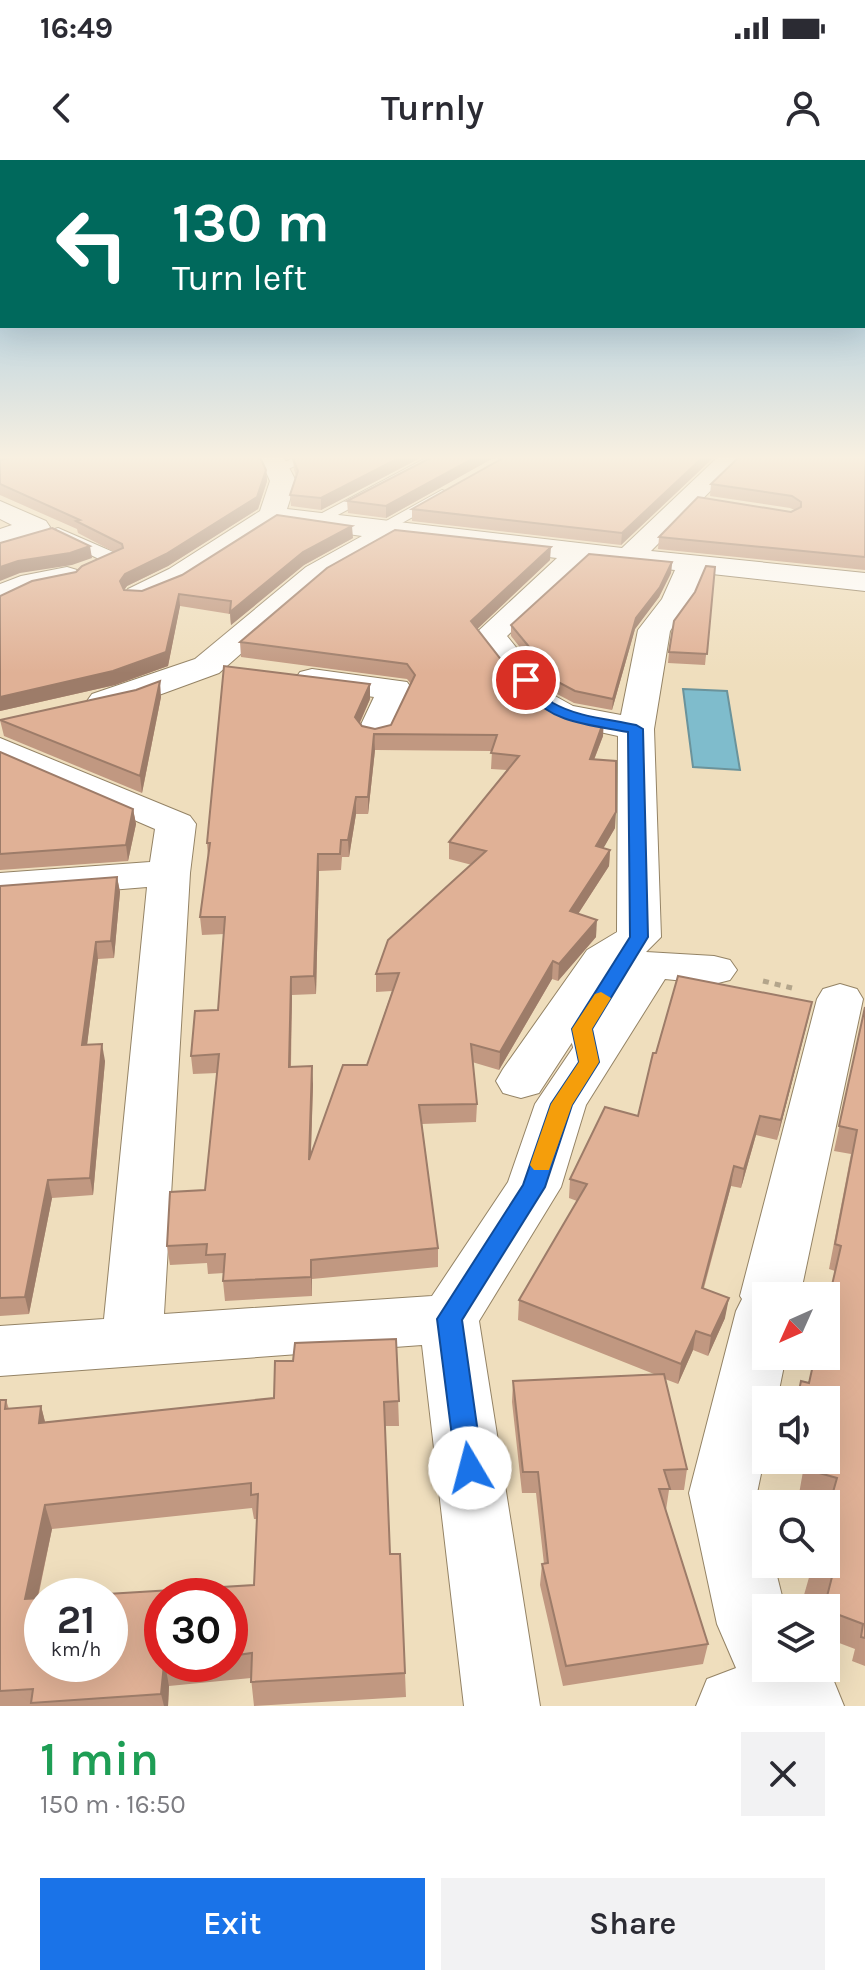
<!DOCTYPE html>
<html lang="en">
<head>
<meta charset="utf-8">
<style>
  :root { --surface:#fff; --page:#f2f2f3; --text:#2b2b33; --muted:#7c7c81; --accent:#1a73e8 }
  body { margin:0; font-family:Karla,sans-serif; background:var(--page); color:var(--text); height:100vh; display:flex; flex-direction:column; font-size:30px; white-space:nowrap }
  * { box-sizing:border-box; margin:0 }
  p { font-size:26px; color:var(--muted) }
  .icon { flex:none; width:44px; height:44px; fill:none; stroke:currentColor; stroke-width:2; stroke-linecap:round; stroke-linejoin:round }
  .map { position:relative; height:1546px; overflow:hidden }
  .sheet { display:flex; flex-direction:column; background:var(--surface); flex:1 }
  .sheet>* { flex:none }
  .banner { position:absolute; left:0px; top:0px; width:866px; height:168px; box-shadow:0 8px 32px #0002; background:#00695c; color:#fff; overflow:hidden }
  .needle { width:52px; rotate:225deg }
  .tools { position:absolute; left:752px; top:1122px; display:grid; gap:16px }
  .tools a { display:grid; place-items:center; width:88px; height:88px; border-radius:0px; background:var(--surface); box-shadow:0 8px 32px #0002; font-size:40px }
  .speed { position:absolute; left:24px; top:1418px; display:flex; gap:16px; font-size:40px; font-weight:700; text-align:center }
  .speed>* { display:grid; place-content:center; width:104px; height:104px; border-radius:50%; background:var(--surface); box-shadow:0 8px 32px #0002; line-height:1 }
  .speed small { font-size:20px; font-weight:400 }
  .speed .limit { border:12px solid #d22; background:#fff; color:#111 }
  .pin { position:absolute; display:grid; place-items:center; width:68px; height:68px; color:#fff; margin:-34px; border:4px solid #fff; border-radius:50%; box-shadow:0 2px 8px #0007 }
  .me { position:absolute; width:88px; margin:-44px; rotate:352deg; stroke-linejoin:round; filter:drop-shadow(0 0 6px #0008) }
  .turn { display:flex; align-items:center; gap:28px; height:168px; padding:0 40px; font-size:36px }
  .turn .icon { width:104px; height:104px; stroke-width:2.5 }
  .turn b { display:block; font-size:56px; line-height:68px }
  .round { display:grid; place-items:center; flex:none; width:84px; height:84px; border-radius:0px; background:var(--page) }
  .headline { display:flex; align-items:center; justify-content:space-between; height:136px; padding:0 40px }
  h1 { font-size:48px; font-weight:600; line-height:60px; color:#1e9e55 }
  .primary-button { display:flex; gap:16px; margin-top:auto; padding:16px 40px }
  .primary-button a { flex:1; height:92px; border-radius:0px; background:var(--accent); color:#fff; font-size:32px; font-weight:600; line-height:92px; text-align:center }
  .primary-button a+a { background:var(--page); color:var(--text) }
  .status { display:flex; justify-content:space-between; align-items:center; height:56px; padding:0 40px; background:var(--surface); direction:ltr }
  .status svg { height:22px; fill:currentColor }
  header { display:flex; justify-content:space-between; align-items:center; height:104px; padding:0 40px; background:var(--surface); font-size:36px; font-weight:600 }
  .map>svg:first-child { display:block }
</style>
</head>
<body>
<div class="status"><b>16:49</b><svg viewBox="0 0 49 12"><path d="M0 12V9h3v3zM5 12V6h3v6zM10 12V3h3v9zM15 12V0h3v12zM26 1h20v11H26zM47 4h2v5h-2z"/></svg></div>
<header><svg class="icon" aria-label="back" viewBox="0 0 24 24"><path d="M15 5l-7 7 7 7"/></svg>Turnly<svg class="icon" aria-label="person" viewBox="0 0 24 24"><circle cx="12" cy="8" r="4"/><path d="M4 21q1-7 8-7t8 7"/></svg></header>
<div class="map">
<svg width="865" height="1546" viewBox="0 0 865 1546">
  <rect width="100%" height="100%" fill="#efdebd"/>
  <!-- water -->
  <polygon fill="#7fbccc" stroke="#6b939b" stroke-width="2" points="683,529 727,531 740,610 693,607"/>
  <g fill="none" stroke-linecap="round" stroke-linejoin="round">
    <defs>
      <g id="service">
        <polygon points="296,297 316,297 281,312 276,313 269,309"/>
        <polygon points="428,297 446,297 321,364 315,366 307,361"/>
        <polygon points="442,330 447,332 447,338 384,373 372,373 370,370"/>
        <polygon points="58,368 120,395 122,399 95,412 83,412 81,408 99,399 52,376 52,370"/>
        <polygon points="626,790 635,792 639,798 596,869 604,902 599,909 589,912 579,909 568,869 617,792"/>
      </g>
      <g id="minor">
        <path d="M252,297H283L285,300L296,321L287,349L622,388L718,297H744L651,391L865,413V431L703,413L691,441L670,471L654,569L661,777L646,792L714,796L730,800L737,810L730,820L714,824L665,819L586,945L561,1027L479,1161L540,1546H464L422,1185L0,1216V1166L104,1159L147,727L0,739V713L150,702L155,669L0,602V578L190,656L196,664L190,713L164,1154L432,1136L508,1022L535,944L631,802L620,809L539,933L521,938L503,933L496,921L503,909L587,790L617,772L618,576L550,561L531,550L474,475L557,398L395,380L326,419L219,513L137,543L104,551L92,548L87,541L92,534L195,499L306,407L362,376L277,364C247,383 161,449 128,441L124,435L128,429L169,409L260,351L270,321L263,305ZM587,401L675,410L662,439L638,470L621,555L573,546L555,536L507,476Z"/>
        <polygon points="0,341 46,361 50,367 46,373 0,385 0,369 12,365 0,359"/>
        <polygon points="67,407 77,410 82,416 77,422 33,431 0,447 0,424 21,416"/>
        <polygon points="312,509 407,522 412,529 389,579 376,582 363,579 358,571 374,537 300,526 295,519 300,512"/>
        <polygon points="840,824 857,829 863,839 800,1136 766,1136 766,1196 786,1196 777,1240 766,1240 766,1290 757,1333 766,1370 766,1404 774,1404 785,1448 766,1448 766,1508 811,1508 833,1519 844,1546 696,1546 707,1519 736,1508 717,1464 689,1333 736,1151 742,1139 740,1136 817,839 823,829"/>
      </g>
    </defs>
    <!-- service casing -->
    <use href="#service" stroke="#948365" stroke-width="2"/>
    <!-- minor casing -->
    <use href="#minor" stroke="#948365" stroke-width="2"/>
    <!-- path -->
    <polyline stroke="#b3a58b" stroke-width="5" stroke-dasharray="6 6" stroke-linecap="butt" points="763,821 792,828"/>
    <!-- service -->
    <use href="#service" fill="#fff" fill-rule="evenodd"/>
    <!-- minor -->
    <use href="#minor" fill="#fff" fill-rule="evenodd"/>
  </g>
  <!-- wall -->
  <g fill="#c19881" fill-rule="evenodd">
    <polygon points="298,297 422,297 321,350 291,346 290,335 296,316 294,310 293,299"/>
    <polygon points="432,297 495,297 386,358 348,353 347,341"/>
    <polygon points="505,297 714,297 621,385 412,361 412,349"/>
    <polygon points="865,297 865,410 658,389 659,377 791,352 795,350 790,348 710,336 711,324"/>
    <polygon points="0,300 266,310 267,321 258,349 168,406 127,426 124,430 142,431 353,378 304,405 231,465 230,454 180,446 168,506 115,525 0,551 0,436 76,412 114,392 78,373 77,369 0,335"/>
    <path d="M550,400L477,469L530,537L603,576L594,600L615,668L603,688L610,690L609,706L578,754L596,777L558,821L552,819L499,910L472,902L477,944L476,962L422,964L438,1088V1107L312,1119V1136L225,1141L223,1121L224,1113L208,1114L207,1103L170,1105L167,1086L205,1030L217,913L193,914L191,896L218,850L224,774L202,775L200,757L208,697L207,683L370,539L360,563L362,566L375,569L391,565L411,524L407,519L241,497L240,482ZM375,590L492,591L491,609L507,610L449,682V699L472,705L376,814V832L392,831L367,905L311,994L313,924L291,907L292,835L316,834L319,711L341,710L342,697H349L356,654H368Z"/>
    <polygon points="672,402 671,413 659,437 635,469 612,550 574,543 557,534 511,476 511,465"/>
    <polygon points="715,407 705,505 668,503 669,492"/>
    <polygon points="161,537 142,633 4,576 0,560"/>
    <polygon points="0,592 133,649 136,664 128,701 0,710"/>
    <polygon points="117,717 120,732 114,798 98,799 87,884 105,901 93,1035 52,1038 29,1154 0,1156 0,726"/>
    <polygon points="812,842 777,980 756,975 741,1028 731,1026 704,1128 725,1158 708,1196 693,1190 678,1224 665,1219 687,1309 684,1330 669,1330 666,1350 708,1484 703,1504 563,1526 540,1425 542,1404 544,1404 536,1333 522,1333 512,1242 513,1221 654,1214 518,1160 519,1140 577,1041 569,1038 570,1019 638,956 656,893"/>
    <polygon points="865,847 865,1506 852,1501 855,1489 826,1478 826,1448 823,1448 824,1442 804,1435 830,1344 799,1334 805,1300 826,1300 826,1240 796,1240 801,1221 809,1223 835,1111 829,1109 851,994 834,991"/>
    <path d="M396,1179L399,1266H385L390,1394L405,1513L406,1537L254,1546L251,1518L169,1526L168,1546H0V1240H6L9,1249L41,1246L45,1262L274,1238L293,1201ZM252,1348L254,1359H257L254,1425L38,1438L52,1369ZM230,1436V1504H162Z"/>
  </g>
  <!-- shaded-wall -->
  <g fill="#9d7c69">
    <polygon points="401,297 422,297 321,350 321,338"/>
    <polygon points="476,297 495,297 386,358 386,346"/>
    <polygon points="703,297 714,297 621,385 622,373"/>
    <polygon points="266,310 267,321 258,349 168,406 127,426 122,433 120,421 125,414"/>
    <polygon points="352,366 353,378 304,405 231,465 230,452 303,392"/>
    <polygon points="90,386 92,398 72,405 20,413 0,421 0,407 18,401"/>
    <polygon points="551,387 550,400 471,475 471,461"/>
    <polygon points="672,402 671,413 659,437 635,469 612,550 613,539 636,458"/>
    <polygon points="179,434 180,446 168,506 115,525 0,551 0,537"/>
    <polygon points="160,521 161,537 142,633 140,616"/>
    <polygon points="370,524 370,539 355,573 355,557"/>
    <polygon points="604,560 603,576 588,615 590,599"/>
    <polygon points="374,574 375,590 368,654 368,637"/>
    <polygon points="356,637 356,654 349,697 348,680"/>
    <polygon points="133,649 136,664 128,701 126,685"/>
    <polygon points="616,652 615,668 595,703 596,686"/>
    <polygon points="610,690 609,706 569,768 570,751"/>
    <polygon points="318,694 319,711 316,834 314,816"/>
    <polygon points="117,717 120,732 114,798 111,781"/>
    <polygon points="597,760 596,777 558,821 559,804"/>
    <polygon points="96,782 98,799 85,901 82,885"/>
    <polygon points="553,801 552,819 499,910 500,892"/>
    <polygon points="291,817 292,835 290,925 289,907"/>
    <polygon points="812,842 808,860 777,980 781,960"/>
    <polygon points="102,884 105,901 93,1035 90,1018"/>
    <polygon points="312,906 313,924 310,1018 309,1000"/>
    <polygon points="760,956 756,975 741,1028 744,1009"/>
    <polygon points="734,1006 731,1026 698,1147 702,1128"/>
    <polygon points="48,1020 52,1038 29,1154 25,1137"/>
    <polygon points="311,1100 312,1119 312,1136 311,1117"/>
    <polygon points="729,1138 725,1158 708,1196 711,1176"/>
    <polygon points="696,1171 693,1190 678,1224 681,1204"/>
    <polygon points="41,1246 47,1270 39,1263"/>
    <polygon points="45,1345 52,1369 32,1463 25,1439"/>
    <polygon points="165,1504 169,1526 168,1546 164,1546 161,1534"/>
  </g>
  <!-- building -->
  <g fill="#e0b196" stroke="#9d7c69" stroke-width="2" fill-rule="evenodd">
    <polygon points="13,297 260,297 266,310 257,337 166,394 125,414 120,421 124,430 142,431 182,415 277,355 352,366 303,392 230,452 231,441 179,434 166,492 113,511 0,537 0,436 32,421 76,412 82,406 123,388 122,384 76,361 80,360 0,324 0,300"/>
    <polygon points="298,297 401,297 321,338 290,335 298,311 293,299"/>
    <polygon points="432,297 476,297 386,346 347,341"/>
    <polygon points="505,297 703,297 622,373 412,349"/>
    <polygon points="739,297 865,297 865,397 659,377 698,337 791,352 801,347 801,342 792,336 711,324"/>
    <polygon points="52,368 90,386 70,393 18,401 0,407 0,383"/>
    <path d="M395,370L551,387L471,461L530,537L550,549L604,560L590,599L616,601V652L596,686L610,690L570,751L597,760L559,804L553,801L500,892L471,884L477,944L419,945L438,1088L311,1100V1117L223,1121L225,1094L206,1095L207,1084L167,1086L170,1032L205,1030L219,894L191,896L195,851L218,850L225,757H200L210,683H207L224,506L370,524L355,557L362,566L375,569L391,565L415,515L407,504L240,482L327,408ZM374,574L497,575L491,593L519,596L449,682L486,691L388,780L376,814L399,813L367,905H343L309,1000L312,906L289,907L291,817L314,816L318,694H340L341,680H348L356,637H368Z"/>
    <polygon points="589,394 672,402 660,427 636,458 613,539 575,531 558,522 511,465"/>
    <polygon points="706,406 715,407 707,494 669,492 674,461 695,432"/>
    <polygon points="160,521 140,616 0,560 136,530"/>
    <polygon points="0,592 133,649 126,685 0,694"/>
    <polygon points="117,717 111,781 96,782 82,885 102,884 90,1018 48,1020 25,1137 0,1138 0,726"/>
    <polygon points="678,816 812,842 781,960 760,956 744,1009 734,1006 702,1128 729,1138 711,1176 696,1171 681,1204 519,1140 587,1024 570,1019 605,947 638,956 653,893 656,893"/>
    <polygon points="865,847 865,1478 861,1477 863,1464 826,1450 826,1448 824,1448 832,1417 811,1410 813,1404 826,1404 826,1357 837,1318 805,1309 807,1300 826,1300 826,1240 797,1240 801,1221 809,1223 815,1196 826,1196 826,1151 841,1086 835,1084 857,970 839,966"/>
    <path d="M396,1179L399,1241L384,1242L390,1394H400L405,1513L251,1522L252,1493L230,1496V1436H162V1504H164L161,1534L31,1543L33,1529L0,1531V1240H6L5,1249L41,1246L39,1263L274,1238L275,1201H293L295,1183ZM251,1323V1335L258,1334L254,1425L74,1436H110V1504H42V1438L25,1439L45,1345Z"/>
    <polygon points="664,1214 687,1309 664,1310 670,1329 659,1329 708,1484 566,1506 542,1404 548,1403 538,1312 523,1312 513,1221"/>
  </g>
  <!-- sky -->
  <linearGradient id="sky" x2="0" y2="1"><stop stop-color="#7eb7dd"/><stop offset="0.58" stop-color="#f8f0e1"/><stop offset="1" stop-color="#f8f0e1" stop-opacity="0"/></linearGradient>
  <rect width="865" height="513" fill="url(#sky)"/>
  <!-- route -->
  <path fill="#1a73e8" stroke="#114b97" stroke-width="2" d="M526,516C538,521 542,536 553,543C577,557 609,559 636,565L643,569L648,777L592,869L599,902L572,945L545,1027L462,1160L483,1308L479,1316L470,1320L460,1316L456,1308L437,1159L523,1025L551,944L579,902L572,869L630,777L628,572C593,565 552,564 528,533C524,527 520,524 521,517Z"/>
  <!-- slow -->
  <polygon fill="#f59e0b" points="601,832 611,838 592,869 599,902 572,945 549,1010 534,1010 530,1005 551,944 579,902 572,869 595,834"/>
</svg>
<div class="tools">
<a><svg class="needle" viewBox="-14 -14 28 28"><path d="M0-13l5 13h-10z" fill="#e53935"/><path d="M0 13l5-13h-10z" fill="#7c7c81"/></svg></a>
<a><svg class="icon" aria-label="sound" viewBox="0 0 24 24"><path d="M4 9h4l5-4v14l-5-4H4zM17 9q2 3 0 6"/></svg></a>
<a><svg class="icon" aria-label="search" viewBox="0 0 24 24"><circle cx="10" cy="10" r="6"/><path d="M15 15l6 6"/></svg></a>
<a><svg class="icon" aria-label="layers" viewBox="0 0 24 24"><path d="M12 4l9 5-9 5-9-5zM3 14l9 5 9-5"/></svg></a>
</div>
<div class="speed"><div>21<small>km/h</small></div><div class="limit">30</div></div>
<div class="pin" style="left:526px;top:520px;background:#d93025"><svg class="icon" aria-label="arrive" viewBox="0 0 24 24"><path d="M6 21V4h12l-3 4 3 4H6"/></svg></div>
<svg class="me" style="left:470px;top:1308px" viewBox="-20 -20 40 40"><circle r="19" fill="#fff"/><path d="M0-13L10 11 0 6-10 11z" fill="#1a73e8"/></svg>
<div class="banner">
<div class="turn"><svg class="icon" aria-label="left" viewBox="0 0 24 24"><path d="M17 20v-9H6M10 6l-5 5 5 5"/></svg><div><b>130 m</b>Turn left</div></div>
</div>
</div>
<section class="sheet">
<div class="headline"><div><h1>1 min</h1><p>150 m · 16:50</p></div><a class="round"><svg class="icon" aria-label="close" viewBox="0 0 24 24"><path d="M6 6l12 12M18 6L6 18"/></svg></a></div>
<div class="primary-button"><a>Exit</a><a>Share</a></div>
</section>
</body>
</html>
